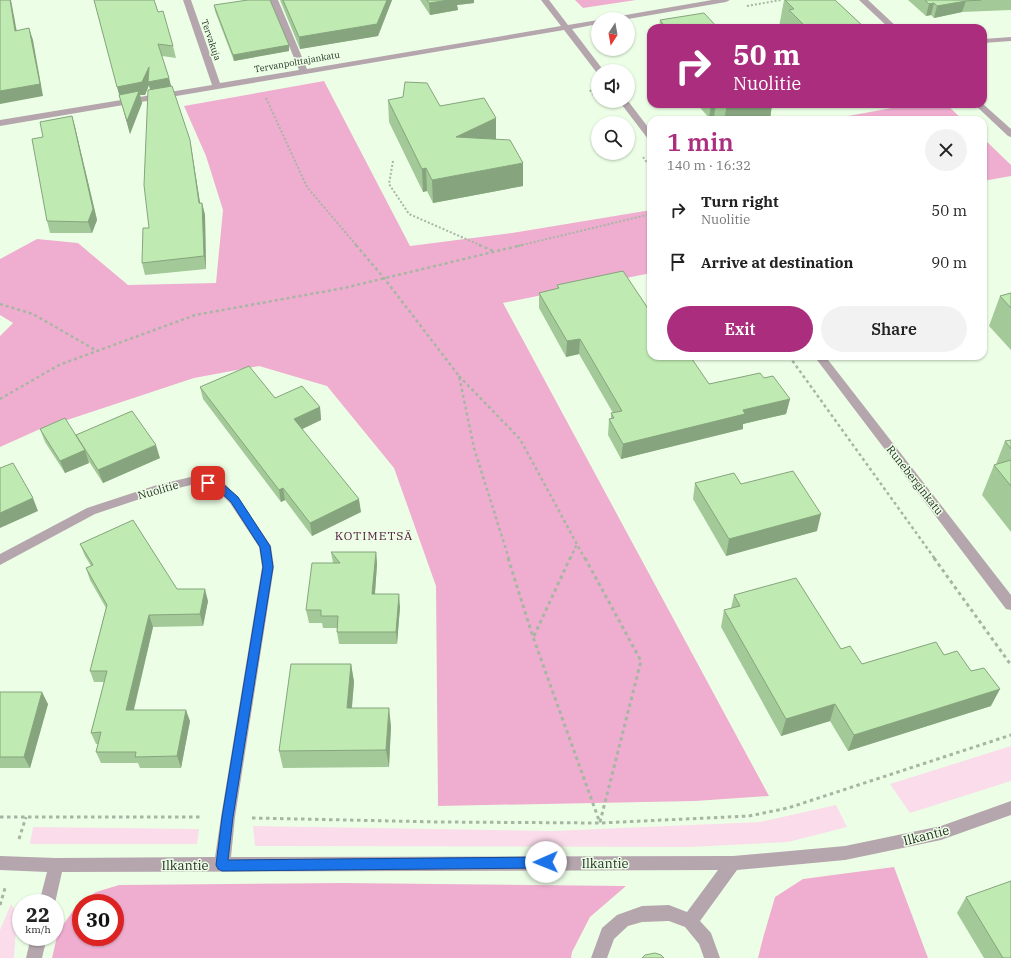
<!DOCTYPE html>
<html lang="en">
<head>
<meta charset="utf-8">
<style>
  :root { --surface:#fff; --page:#f2f2f2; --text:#222; --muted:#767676; --accent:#ab2e7e }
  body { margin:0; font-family:"IBM Plex Serif",serif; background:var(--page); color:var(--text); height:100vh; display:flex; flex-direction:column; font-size:15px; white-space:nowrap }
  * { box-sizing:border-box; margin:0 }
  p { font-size:13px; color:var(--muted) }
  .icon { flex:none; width:22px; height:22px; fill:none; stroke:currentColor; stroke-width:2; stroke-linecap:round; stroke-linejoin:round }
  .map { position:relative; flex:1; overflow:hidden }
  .sheet { position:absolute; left:647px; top:116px; width:340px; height:244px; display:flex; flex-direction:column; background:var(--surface); border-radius:12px; box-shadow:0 1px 3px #0004 }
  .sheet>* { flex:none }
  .top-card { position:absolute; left:647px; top:24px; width:340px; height:84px; border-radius:12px; box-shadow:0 1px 3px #0004; background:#ab2e7e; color:#fff; overflow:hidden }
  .needle { width:26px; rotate:191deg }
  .buttons { position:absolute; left:591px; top:12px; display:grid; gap:8px }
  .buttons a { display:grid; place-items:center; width:44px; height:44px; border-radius:50%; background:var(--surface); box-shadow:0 1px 3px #0004; font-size:20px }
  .speed { position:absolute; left:12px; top:894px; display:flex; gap:8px; font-size:20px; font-weight:700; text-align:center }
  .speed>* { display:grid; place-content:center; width:52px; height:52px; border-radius:50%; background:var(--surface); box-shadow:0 1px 3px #0004; line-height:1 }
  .speed small { font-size:10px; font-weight:400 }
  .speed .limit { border:6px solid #d22; background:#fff; color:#111 }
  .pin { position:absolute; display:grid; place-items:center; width:34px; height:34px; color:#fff; margin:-17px; border-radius:8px; box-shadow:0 2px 6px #0006 }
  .me { position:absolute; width:44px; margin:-22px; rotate:269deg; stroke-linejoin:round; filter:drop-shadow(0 0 3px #0008) }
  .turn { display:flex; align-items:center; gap:14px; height:84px; padding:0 20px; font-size:18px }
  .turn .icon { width:52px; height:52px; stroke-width:2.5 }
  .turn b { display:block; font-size:28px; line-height:34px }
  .round { display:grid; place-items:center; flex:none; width:42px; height:42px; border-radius:21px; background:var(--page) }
  .head { display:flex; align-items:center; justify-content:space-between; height:68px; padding:0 20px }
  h1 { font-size:24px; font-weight:600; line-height:30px; color:var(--accent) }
  .cta { display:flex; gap:8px; margin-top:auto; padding:8px 20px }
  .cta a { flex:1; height:46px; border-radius:24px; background:var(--accent); color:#fff; font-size:16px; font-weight:600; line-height:46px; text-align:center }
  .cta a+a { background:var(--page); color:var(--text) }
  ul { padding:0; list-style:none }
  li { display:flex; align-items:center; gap:12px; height:52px; padding:0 20px }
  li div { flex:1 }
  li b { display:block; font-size:15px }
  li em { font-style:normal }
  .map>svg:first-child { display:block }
</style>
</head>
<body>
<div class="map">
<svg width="1011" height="958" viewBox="0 0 1011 958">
  <rect width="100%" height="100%" fill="#ecffe6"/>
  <!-- green -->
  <g fill="#fbdceb">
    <polygon points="1011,746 1011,781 910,813 890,784"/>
    <polygon points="836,805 847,827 788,842 690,847 255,846 253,826 553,831 760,822"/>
    <polygon points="33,827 199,829 197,844 30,844"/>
    <polygon points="11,904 17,913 14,958 0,958 0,930"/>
  </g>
  <!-- forest -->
  <g fill="#efaed0">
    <polygon points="575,0 636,0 583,8"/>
    <polygon points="324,81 410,246 512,233 651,210 651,273 503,303 769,796 695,801 438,806 436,586 394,468 327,386 259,366 194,378 40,429 0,447 0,336 13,323 0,315 0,259 37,239 78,243 128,285 216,283 223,210 206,156 184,106"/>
    <polygon points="914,104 946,104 963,120 826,120"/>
    <polygon points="983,138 1011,165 1011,176 983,181"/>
    <polygon points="894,867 928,958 758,958 763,938 775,897 803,879"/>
    <polygon points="344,883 626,886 590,917 572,952 571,958 52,958 58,932 75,908 81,903 81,937 115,937 115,903 81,903 96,892 119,885"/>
  </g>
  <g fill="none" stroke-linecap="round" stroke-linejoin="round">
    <!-- path-far2 -->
    <g stroke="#a7b6a2" stroke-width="2" stroke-dasharray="2 2" stroke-linecap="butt">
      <polyline points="747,6 781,0"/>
      <polyline points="590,90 598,101"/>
      <polyline points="266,98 307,187 357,246"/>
      <polyline points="643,157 651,168"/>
      <polyline points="393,161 389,184 409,214 482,246"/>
      <polyline points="518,246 651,214"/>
    </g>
    <!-- path-far1 -->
    <g stroke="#a7b6a2" stroke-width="2.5" stroke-dasharray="3 3" stroke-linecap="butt">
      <polyline points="356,245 384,278 459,376 474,448 509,559"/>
      <polyline points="479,245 493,251"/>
      <polyline points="0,304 33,314 97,351"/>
      <polyline points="789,356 935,559"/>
      <polyline points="459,376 520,439 585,559"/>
      <polyline points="0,399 59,365 195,315 344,288 522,245"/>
      <polyline points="570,559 577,544"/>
    </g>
    <!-- path -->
    <g stroke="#a7b6a2" stroke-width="3" stroke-dasharray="3.5 3.5" stroke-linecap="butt">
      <polyline points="508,558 533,637 600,823"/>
      <polyline points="585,558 641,661 600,822"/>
      <polyline points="934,558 1011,665"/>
      <polyline points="534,636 570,558"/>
      <polyline points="0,817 203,817"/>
      <polyline points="252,818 439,822 600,823 749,816 788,808 1011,735"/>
      <polyline points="19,839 26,817"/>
      <polyline points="0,905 5,888"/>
    </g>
    <!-- minor -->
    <g fill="#b5a6ae" fill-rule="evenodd">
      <polygon points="183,0 191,0 220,83 299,70 270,0 278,0 307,69 561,26 541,0 549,0 568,25 598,20 598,24 572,29 604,71 598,71 597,73 564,30 0,126 0,120 212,85"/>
      <polygon points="712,0 730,0 726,2 628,19 610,19 614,17"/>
      <polygon points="859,0 868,0 898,28 889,28"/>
      <polygon points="1011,37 1011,41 983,43 983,39"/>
      <polygon points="619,101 628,101 651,131 651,140 648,139"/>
      <polygon points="974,104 983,104 1011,129 1011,137 1008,136"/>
      <polygon points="814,356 825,356 1011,595 1011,610 1006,609"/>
      <polygon points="195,476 224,483 238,497 271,546 274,567 235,817 231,857 733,856 845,846 941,826 1011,801 1011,815 941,840 845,860 737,870 700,921 711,933 720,958 704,958 699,944 685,927 669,921 642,922 628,926 614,939 607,958 591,958 602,928 617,915 642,906 669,905 687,912 718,870 62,872 55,903 39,903 47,872 0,870 0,856 56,858 215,857 221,817 262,567 259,547 230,503 216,489 195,484 158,493 95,514 0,565 0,554 87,508 157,485"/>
      <polygon points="31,937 47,937 42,958 26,958"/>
    </g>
  </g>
  <!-- wall -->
  <g fill="#a4c999">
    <polygon points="94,0 173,46 176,58 162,56 169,78 171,86 190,140 200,203 202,203 205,215 206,269 145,275 142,263 149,228 150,89 149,85 145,95 140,95 142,103 130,134"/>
    <polygon points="280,0 392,0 378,36 300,49"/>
    <polygon points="420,0 474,0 474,3 457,5 458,10 430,15"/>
    <polygon points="784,0 835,0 865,28 780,28 779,27"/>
    <polygon points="908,0 1011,0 1011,10 962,12 934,18 931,15 926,16"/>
    <polygon points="214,5 289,51 234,61 215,11"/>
    <polygon points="660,20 718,28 659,28"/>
    <polygon points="388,100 440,106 496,139 523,186 433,203 427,191 423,192 389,122"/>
    <polygon points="697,104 772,104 770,120 716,120 714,117 709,118"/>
    <polygon points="72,116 75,127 97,220 92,233 50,233 47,221 43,137"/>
    <polygon points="557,285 651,356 709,384 764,378 790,399 786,414 743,424 743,429 621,459 608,435 609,419 611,419 611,413 613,413 579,354 566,357 539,308 539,293 557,289"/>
    <polygon points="1011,293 1011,350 989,326 1000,296"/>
    <polygon points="200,387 275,398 320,407 321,420 302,429 361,512 312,536 285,500 281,502 203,399"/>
    <polygon points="40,429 77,437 160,458 103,483 88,460 89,463 65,473 45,442"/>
    <polygon points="1011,440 1011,532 982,495 994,465 996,464 1005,441"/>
    <polygon points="695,483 741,484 817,531 726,556 693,499"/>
    <polygon points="80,544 177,589 208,601 203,626 153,627 134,710 190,721 181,768 140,768 138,763 101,763 96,752 98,744 96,744 91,733 104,682 94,682 90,671 106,608 90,580 86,568 91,566 85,556"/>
    <polygon points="331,552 376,552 377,564 375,594 400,607 397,644 339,644 337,632 337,628 323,628 322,623 309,623 306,610 333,563"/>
    <polygon points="734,595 841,649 862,664 944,655 991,706 848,751 830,721 781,736 721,627 724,610 731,608"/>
    <polygon points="351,664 354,682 352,708 391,726 389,767 283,768 279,751"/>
    <polygon points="0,692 48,704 30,768 0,768"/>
    <polygon points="966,897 1011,958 984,958 957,913"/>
  </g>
  <!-- shaded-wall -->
  <g fill="#86a47d">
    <polygon points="10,0 11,0 19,43 15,31"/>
    <polygon points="387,0 392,0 378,36 300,49 299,37"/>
    <polygon points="449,0 474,0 474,3 457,5 458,10 430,15 429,3"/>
    <polygon points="966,1 962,12 934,18 937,6"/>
    <polygon points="934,3 931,15 926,16 929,4"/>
    <polygon points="29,28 33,40 43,96 0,104 0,91"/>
    <polygon points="289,45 289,51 234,61 233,55"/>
    <polygon points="149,67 169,78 172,90 151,94 149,85 145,95 140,95 142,103 130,134 117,87"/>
    <polygon points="711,104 716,104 714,117 709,118"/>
    <polygon points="727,104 772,104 770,120 724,120"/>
    <polygon points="72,116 75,127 97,220 92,233 88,222"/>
    <polygon points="496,118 496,140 456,137"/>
    <polygon points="190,140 192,152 202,215 199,203"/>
    <polygon points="523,163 523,186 433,203 432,180"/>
    <polygon points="426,168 427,191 423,192 422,169"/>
    <polygon points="202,203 205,215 206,269 204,256"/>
    <polygon points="580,339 579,354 566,357 567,341"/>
    <polygon points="790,399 786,414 743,424 743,429 621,459 623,444 743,410"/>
    <polygon points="320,407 321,420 296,432 294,419"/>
    <polygon points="156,445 160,458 103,483 98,470"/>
    <polygon points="85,450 89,463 65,473 60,461"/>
    <polygon points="283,488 285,500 281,502 279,490"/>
    <polygon points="33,498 38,511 0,528 0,513"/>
    <polygon points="359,499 361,512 312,536 310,523"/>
    <polygon points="821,514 817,531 726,556 729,539"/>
    <polygon points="376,552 377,564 374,606 372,594"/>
    <polygon points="205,589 208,601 203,626 200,614"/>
    <polygon points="399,594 400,607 397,644 396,632"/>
    <polygon points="149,615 153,627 131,721 126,710"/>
    <polygon points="351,664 354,682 350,726 347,708"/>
    <polygon points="1000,689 991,706 848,751 854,735"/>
    <polygon points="42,692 48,704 30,768 24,757"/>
    <polygon points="835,704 830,721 781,736 786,719"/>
    <polygon points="389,708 391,726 389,767 386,750"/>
    <polygon points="186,710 190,721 181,768 177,756"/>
  </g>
  <!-- building -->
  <g fill="#bfeab2" stroke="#86a47d">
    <polygon points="0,0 10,0 15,31 29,28 40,84 0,91"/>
    <polygon points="94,0 154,0 158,12 163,11 173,46 158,44 169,78 148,82 149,67 142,82 117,87"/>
    <polygon points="248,0 270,0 289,45 233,55 214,5"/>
    <polygon points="283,0 387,0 377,24 299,37"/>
    <polygon points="427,0 449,0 429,3"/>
    <polygon points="785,0 835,0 865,28 807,28 789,10 794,9"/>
    <polygon points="925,0 981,0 966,1 937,6 934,3 929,4"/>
    <polygon points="704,13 718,28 666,28 660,20"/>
    <polygon points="405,82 427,83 440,106 484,98 496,118 456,137 510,140 523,163 432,180 426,168 422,169 388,100 403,97"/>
    <polygon points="172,86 190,140 199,203 202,203 204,256 142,263 143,228 149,228 144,185 148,90"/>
    <polygon points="139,91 127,121 119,95"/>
    <polygon points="72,116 93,209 88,222 47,221 32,139 43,137 40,122"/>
    <polygon points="623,271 651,313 651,356 690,356 709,384 760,373 764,378 773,376 790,399 743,410 745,414 623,444 609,419 614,418 611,413 622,411 580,339 567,341 539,293 559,288 557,285"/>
    <polygon points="1011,293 1011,308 1000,296"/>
    <polygon points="249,366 275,398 302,386 320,407 294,419 359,499 310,523 283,488 279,490 200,387"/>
    <polygon points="132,411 156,445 98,470 76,435"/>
    <polygon points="65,418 85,450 60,461 40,429"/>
    <polygon points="1011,440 1011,449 1005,441"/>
    <polygon points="1011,460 1011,486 994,465"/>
    <polygon points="13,463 33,498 0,513 0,468"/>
    <polygon points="793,471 821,514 729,539 695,483 734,473 741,484"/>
    <polygon points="133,520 177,589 205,589 200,614 149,615 126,710 186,710 177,756 135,757 136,752 96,752 101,732 91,733 107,671 90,671 107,605 86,568 93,565 80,544"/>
    <polygon points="331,552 376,552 372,594 399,594 396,632 337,632 338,616 321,616 321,610 306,610 312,563 340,563"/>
    <polygon points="796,578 841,649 850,646 862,664 936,642 944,655 957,651 971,671 984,668 1000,689 854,735 835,704 786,719 724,610 740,606 734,595"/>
    <polygon points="291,664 351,664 347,708 389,708 386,750 279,751"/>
    <polygon points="0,692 42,692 24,757 0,757"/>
    <polygon points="1011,881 1011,958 1003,958 966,897"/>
    <polygon points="655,953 661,955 664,958 642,958 645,955"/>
  </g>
  <!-- route -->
  <polygon fill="#1a73e8" stroke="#114b97" points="208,480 223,484 238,497 270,546 273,567 233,817 228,860 546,857 551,859 552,862 551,866 546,868 222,871 218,869 216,865 222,817 263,567 260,547 231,502 217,489 204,486 203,483 204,481"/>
  <g text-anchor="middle" stroke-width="3" stroke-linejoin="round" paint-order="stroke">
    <!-- far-street labels -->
    <g font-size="9" fill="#272f24" stroke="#ecffe6">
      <text transform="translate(211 40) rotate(71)" y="3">Tervakuja</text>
      <text transform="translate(297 62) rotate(-10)" y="3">Tervanpolttajankatu</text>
    </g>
    <!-- street labels -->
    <g font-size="11" fill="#272f24" stroke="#ecffe6">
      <text transform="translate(915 480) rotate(52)" y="4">Runeberginkatu</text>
      <text transform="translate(158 490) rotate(-16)" y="4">Nuolitie</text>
    </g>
    <!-- neighbourhood labels -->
    <g font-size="12" letter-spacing="1" fill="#53173c" stroke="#ecffe6">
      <text x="374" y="540">KOTIMETSÄ</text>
    </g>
    <!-- near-street labels -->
    <g font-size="13" fill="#272f24" stroke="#ecffe6">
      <text transform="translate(926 835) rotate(-14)" y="5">Ilkantie</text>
      <text x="605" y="868">Ilkantie</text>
      <text x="185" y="870">Ilkantie</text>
    </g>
  </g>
</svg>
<div class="buttons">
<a><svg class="needle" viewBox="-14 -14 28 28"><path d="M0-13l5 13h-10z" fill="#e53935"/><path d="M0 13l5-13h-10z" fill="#767676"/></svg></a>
<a><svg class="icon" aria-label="sound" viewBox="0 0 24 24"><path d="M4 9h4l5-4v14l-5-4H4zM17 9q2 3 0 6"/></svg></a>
<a><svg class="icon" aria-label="search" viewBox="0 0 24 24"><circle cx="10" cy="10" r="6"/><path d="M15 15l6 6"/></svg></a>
</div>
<div class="speed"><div>22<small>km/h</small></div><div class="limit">30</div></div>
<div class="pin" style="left:208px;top:483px;background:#d93025"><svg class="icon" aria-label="arrive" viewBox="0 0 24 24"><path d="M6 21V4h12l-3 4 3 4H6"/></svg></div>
<svg class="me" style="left:546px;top:862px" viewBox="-20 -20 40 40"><circle r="19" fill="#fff"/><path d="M0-13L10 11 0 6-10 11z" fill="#1a73e8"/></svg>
<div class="top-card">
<div class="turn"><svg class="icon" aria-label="right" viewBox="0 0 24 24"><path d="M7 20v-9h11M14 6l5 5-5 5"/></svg><div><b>50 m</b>Nuolitie</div></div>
</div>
<section class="sheet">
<div class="head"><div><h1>1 min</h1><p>140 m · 16:32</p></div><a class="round"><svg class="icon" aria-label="close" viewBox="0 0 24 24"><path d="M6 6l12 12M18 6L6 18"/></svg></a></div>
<ul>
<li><svg class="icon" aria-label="right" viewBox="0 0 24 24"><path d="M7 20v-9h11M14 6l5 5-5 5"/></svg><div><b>Turn right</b><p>Nuolitie</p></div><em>50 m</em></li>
<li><svg class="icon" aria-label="arrive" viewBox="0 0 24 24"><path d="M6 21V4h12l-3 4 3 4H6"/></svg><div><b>Arrive at destination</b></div><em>90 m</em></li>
</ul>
<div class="cta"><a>Exit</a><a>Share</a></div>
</section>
</div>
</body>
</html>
